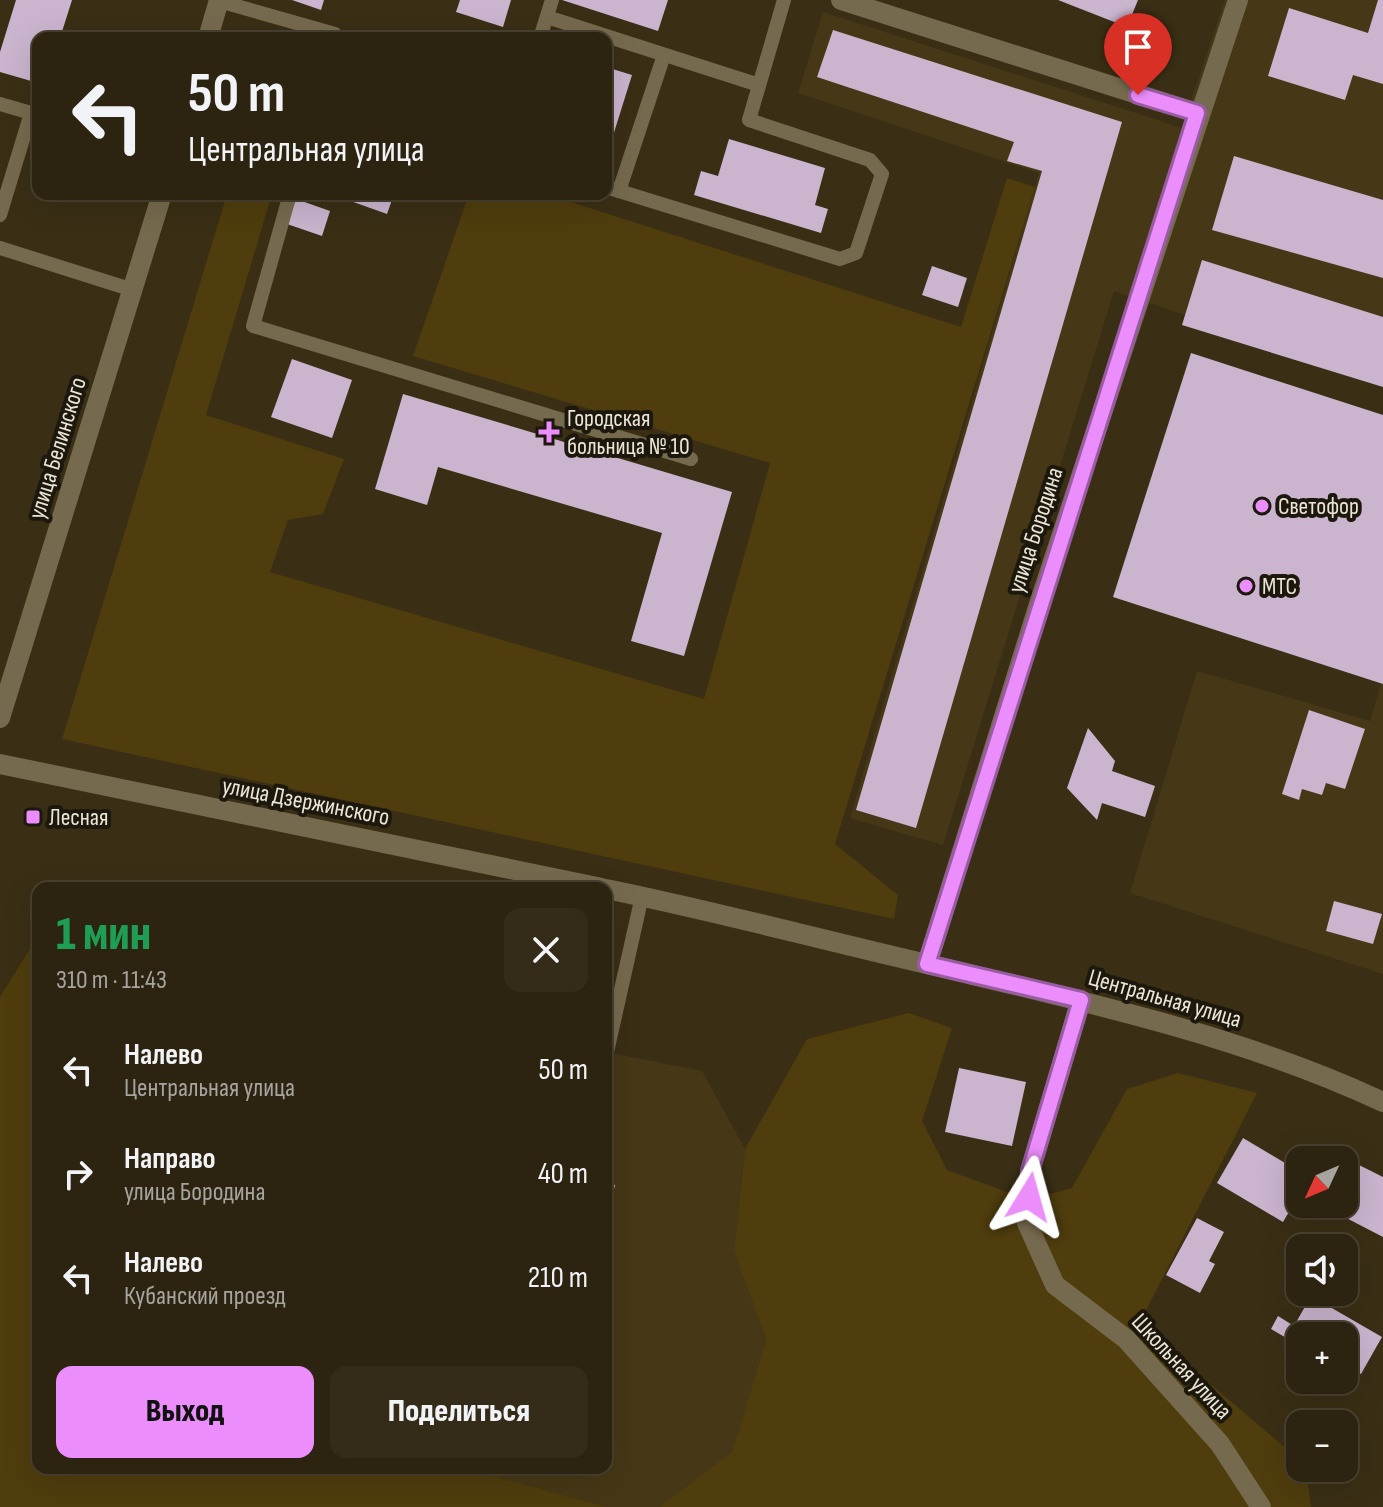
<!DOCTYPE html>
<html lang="ru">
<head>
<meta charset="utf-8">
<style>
  :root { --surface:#2c2310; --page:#342b19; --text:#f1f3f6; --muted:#a6a49f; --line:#484030; --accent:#eb8dfb }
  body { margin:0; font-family:"Sofia Sans Condensed",sans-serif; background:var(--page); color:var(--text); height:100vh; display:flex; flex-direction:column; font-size:30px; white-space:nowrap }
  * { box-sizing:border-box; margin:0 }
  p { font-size:26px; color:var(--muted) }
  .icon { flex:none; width:44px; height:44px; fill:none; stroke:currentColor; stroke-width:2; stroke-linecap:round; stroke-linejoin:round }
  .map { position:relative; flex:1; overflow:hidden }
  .sheet { position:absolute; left:32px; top:882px; width:580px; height:592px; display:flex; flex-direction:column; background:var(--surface); border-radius:16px; box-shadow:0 8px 32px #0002,0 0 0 2px var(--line) }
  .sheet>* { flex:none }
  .guide { position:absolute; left:32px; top:32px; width:580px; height:168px; border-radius:16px; box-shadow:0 8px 32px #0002,0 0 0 2px var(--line); background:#2c2310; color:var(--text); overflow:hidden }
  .needle { width:52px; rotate:226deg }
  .controls { position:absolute; left:1286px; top:1146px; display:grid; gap:16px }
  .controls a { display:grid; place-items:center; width:72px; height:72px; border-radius:16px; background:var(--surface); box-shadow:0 8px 32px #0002,0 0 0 2px var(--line); font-size:40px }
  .pin { position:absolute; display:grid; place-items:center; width:68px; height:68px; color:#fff; margin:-82px -34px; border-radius:50% 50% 50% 0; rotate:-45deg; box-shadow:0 0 8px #0007 }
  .pin .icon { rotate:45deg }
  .me { position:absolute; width:88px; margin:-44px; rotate:8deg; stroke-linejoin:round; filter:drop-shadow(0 0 6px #0008) }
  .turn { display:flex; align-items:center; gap:28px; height:168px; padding:0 24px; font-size:36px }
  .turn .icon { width:104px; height:104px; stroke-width:2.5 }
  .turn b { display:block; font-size:56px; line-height:68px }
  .round { display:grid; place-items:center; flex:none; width:84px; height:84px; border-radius:16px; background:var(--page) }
  .head { display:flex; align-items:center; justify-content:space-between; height:136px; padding:0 24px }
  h1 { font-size:48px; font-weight:800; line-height:60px; color:#1e9e55 }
  .button { display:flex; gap:16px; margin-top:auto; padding:16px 24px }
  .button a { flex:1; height:92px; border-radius:16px; background:var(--accent); color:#111; font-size:32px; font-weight:800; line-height:92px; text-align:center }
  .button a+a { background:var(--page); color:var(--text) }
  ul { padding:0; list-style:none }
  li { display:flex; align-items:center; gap:24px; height:104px; padding:0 24px }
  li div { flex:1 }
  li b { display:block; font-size:30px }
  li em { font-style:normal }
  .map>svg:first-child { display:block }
</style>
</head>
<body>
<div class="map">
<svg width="1383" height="1507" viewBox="0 0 1383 1507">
  <rect width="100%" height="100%" fill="#3a2f15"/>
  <!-- built -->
  <g fill="#463816">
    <polygon points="1225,0 1383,0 1383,382 1114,291 943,845 850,818 1039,173 798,93 823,12 1182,128"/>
    <polygon points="1197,671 1370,721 1383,678 1383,974 1130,893"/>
    <polygon points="606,1052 702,1071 745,1149 734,1251 766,1340 732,1452 659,1507 608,1507 464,1468 606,1468"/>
  </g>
  <!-- green -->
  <g fill="#4f3d0d">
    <polygon points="1007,178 1035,187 835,844 898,895 894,919 62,739 227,194 272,194 206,415 344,459 323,514 288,520 270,572 704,699 770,463 413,356 469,194 546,194 961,327"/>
    <polygon points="38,936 38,1468 464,1468 608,1507 0,1507 0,997"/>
    <polygon points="909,1013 952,1028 922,1121 947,1170 1029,1200 1072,1188 1127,1089 1178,1073 1257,1093 1139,1324 1300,1460 1300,1468 1306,1468 1311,1507 659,1507 732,1452 766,1340 734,1251 745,1149 807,1039"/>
  </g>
  <!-- building -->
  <g fill="#cab4ce">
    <polygon points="16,0 72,0 60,38 38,38 38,83 0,72 0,52"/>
    <polygon points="292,0 324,0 321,10"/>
    <polygon points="460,0 511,0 503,27 456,12"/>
    <polygon points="562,0 668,0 658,31"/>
    <polygon points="1058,0 1138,0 1127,27"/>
    <polygon points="1378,0 1383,0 1383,84 1353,75 1345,100 1268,76 1289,8 1368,33"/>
    <polygon points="833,30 1122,122 916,828 856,810 1042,171 1007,161 1014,142 817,77"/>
    <polygon points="606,67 632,75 607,155 606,155"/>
    <polygon points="729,139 825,168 815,205 828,209 821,233 694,195 701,171 718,176"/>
    <polygon points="1234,156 1383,200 1383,278 1212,230"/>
    <polygon points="331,194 394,194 387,214"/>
    <polygon points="296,199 330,211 322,236 287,224"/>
    <polygon points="1202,260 1383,317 1383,387 1182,325"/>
    <polygon points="932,266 967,278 958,307 922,295"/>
    <polygon points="1191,353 1383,415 1383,684 1113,597"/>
    <polygon points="292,359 352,380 332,438 271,417"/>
    <polygon points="403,394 732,492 684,656 631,641 662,533 438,467 427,505 375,489"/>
    <polygon points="1309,710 1365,729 1345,789 1326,783 1322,795 1302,789 1299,800 1282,794"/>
    <polygon points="1088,728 1115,761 1112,771 1155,786 1145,817 1102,803 1097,820 1067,788"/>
    <polygon points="1334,901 1382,914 1373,944 1326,931"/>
    <polygon points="959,1068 1026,1082 1012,1146 945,1132"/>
    <polygon points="1243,1138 1300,1172 1300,1193 1283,1222 1217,1183"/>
    <polygon points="1351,1161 1383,1177 1383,1237 1327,1208 1329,1204 1344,1204 1344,1175"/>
    <polygon points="606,1183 615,1185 607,1218 606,1218"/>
    <polygon points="1197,1218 1224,1232 1209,1261 1215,1264 1200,1293 1166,1275"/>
    <polygon points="1311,1296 1382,1337 1361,1374 1344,1365 1344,1336 1300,1336 1300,1357 1291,1352 1295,1343 1271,1329 1278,1316 1294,1326"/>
  </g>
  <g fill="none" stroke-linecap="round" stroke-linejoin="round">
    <!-- service -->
    <g stroke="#766a4e" stroke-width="14">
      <polyline points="219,1 335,34 334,38"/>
      <polyline points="547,17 759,85"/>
      <polyline points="540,38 552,0"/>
      <polyline points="0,104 31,113 0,215"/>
      <polyline points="606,187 840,259 856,253 882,174 870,160 749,120 784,0"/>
      <polyline points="619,191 664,55"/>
      <polyline points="290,194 253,326 691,459"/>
      <polyline points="0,248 133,290"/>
      <polyline points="607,1052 642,896"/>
    </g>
    <!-- minor -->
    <g stroke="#766a4e" stroke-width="20">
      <polyline points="841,0 1197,113"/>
      <polyline points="927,964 1039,604 1238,0"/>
      <polyline points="1081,1000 1030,1171 1027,1223 1055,1285 1126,1339 1220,1444 1261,1507"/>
    </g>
    <!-- tertiary -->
    <g stroke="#766a4e" stroke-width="20">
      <polyline points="208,38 219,0"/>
      <polyline points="0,718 162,194"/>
    </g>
    <!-- secondary -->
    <g stroke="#766a4e" stroke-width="20">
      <polyline points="0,764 602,888"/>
      <path d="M606,889C715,911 822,940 931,965C1085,1002 1239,1035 1383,1102"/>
    </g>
  </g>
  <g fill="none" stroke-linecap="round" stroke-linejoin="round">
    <defs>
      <polyline id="route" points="1029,1197 1030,1171 1081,1000 927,964 1197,113 1138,95"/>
    </defs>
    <!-- route casing -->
    <use href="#route" stroke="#995ca3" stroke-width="20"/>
    <!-- route -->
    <use href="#route" stroke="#eb8dfb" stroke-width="14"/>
  </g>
  <!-- markers -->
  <g fill="#eb8dfb" stroke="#1d180d" stroke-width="3">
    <path d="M545 420h8v8h8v8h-8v8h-8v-8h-8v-8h8z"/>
    <circle cx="1262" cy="506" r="8"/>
    <circle cx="1246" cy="586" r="8"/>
    <rect x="25" y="809" width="16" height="16" rx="4"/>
  </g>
  <g text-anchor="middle" stroke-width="8" stroke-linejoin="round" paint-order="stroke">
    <!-- poi labels -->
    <g font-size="24" fill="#ebe5d5" stroke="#1d180d" text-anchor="start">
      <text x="567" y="426">Городская<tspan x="567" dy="28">больница № 10</tspan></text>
      <text x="1278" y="514">Светофор</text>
      <text x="1262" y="594">МТС</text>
      <text x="49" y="825">Лесная</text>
    </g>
    <!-- street labels -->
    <g font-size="24" fill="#ebe5d5" stroke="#1d180d">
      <text transform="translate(57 448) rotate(-73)" y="8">улица Белинского</text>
      <text transform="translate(1035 530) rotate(-72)" y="8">улица Бородина</text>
      <text transform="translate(306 801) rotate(11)" y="8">улица Дзержинского</text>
      <text transform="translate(1165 998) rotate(16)" y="8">Центральная улица</text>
      <text transform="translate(1182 1366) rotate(47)" y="8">Школьная улица</text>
    </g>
  </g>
</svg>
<div class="controls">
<a><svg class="needle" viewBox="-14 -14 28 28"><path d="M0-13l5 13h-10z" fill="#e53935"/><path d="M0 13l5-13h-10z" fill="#a6a49f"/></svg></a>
<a><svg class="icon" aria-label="sound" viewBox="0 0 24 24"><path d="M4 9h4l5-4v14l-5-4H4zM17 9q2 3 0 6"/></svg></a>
<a>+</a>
<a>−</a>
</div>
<div class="pin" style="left:1138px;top:95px;background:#d93025"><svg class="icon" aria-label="arrive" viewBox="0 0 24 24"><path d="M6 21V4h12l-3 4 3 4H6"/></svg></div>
<svg class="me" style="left:1029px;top:1197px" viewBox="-20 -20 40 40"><path d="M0-17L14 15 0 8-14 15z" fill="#eb8dfb" stroke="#fff" stroke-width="4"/></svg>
<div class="guide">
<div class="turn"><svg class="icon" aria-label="left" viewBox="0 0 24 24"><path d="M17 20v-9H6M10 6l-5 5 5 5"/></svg><div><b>50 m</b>Центральная улица</div></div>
</div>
<section class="sheet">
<div class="head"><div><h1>1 мин</h1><p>310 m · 11:43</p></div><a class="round"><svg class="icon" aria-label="close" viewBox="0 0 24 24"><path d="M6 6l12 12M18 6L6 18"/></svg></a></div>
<ul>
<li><svg class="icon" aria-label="left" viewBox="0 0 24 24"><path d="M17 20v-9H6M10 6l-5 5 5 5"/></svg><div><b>Налево</b><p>Центральная улица</p></div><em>50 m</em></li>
<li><svg class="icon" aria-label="right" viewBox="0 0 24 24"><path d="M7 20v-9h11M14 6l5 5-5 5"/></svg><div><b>Направо</b><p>улица Бородина</p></div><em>40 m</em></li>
<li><svg class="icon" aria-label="left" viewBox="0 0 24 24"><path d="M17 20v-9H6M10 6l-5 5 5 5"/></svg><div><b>Налево</b><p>Кубанский проезд</p></div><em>210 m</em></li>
</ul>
<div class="button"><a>Выход</a><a>Поделиться</a></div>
</section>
</div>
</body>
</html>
